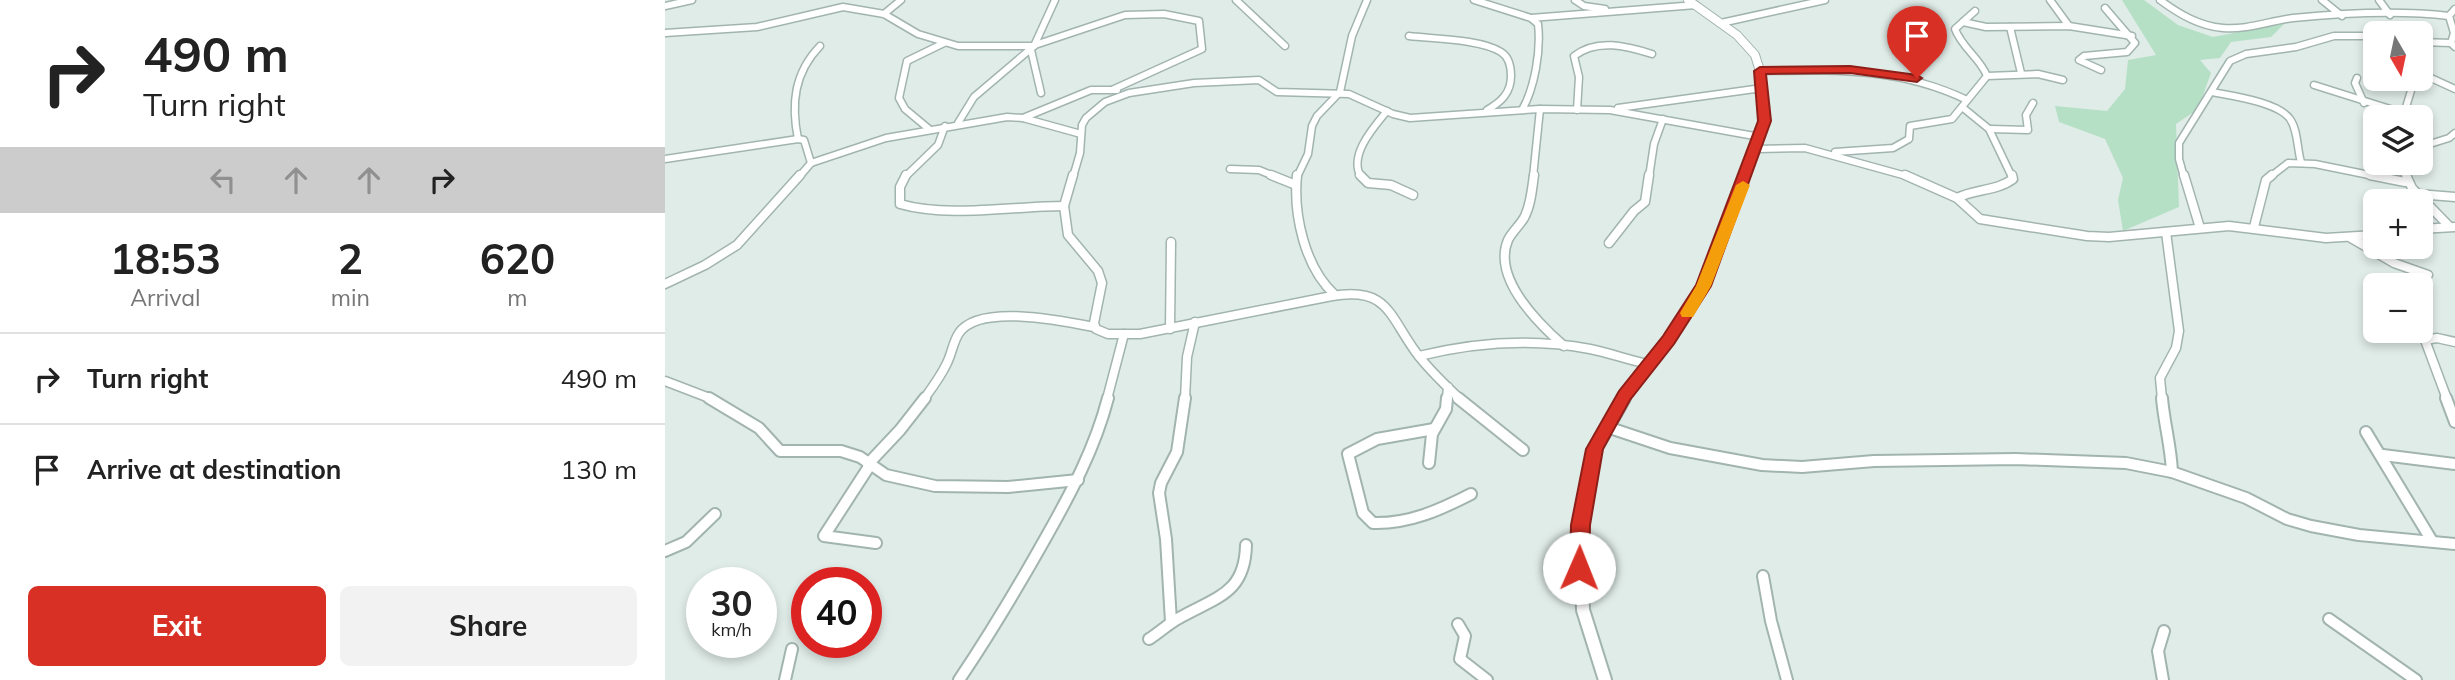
<!DOCTYPE html>
<html lang="en">
<head>
<meta charset="utf-8">
<style>
  :root { --surface:#fff; --page:#f2f2f2; --text:#222; --muted:#767676; --line:#e0e0e0; --accent:#d93025 }
  body { margin:0; font-family:Mulish,sans-serif; background:var(--page); color:var(--text); height:100vh; display:flex; flex-direction:column; font-size:26px; white-space:nowrap }
  * { box-sizing:border-box; margin:0 }
  p { font-size:23px; color:var(--muted) }
  .icon { flex:none; width:38px; height:38px; fill:none; stroke:currentColor; stroke-width:2; stroke-linecap:round; stroke-linejoin:round }
  .map { position:relative; flex:1; overflow:hidden }
  .side { display:flex; flex-direction:column; background:var(--surface); width:665px }
  .side>* { flex:none }
  .banner { background:#fff; color:var(--text); overflow:hidden }
  .needle { width:46px; rotate:171deg }
  .fabs { position:absolute; left:1698px; top:21px; display:grid; gap:14px }
  .fabs a { display:grid; place-items:center; width:70px; height:70px; border-radius:10px; background:var(--surface); box-shadow:0 4px 10px #0003; font-size:35px }
  .speed { position:absolute; left:21px; top:567px; display:flex; gap:14px; font-size:35px; font-weight:700; text-align:center }
  .speed>* { display:grid; place-content:center; width:91px; height:91px; border-radius:50%; background:var(--surface); box-shadow:0 4px 10px #0003; line-height:1 }
  .speed small { font-size:18px; font-weight:400 }
  .speed .limit { border:10px solid #d22; background:#fff; color:#111 }
  .pin { position:absolute; display:grid; place-items:center; width:60px; height:60px; color:#fff; margin:-72px -30px; border-radius:50% 50% 50% 0; rotate:-45deg; box-shadow:0 0 7px #0007 }
  .pin .icon { rotate:45deg }
  .me { position:absolute; width:77px; margin:-38px; rotate:1deg; stroke-linejoin:round; filter:drop-shadow(0 0 5px #0008) }
  .turn { display:flex; align-items:center; gap:24px; height:147px; padding:0 28px; font-size:32px }
  .turn .icon { width:91px; height:91px; stroke-width:2.5 }
  .turn b { display:block; font-size:49px; line-height:60px }
  .lanes { display:flex; align-items:center; height:66px; padding:0 28px; background:#0003; justify-content:center; gap:35px; direction:ltr }
  .lanes .off { opacity:.35 }
  .eta { display:flex; justify-content:space-evenly; align-items:center; height:119px; text-align:center }
  .eta b { font-size:42px; font-weight:700; line-height:49px }
  .action { display:flex; gap:14px; margin-top:auto; padding:14px 28px }
  .action a { flex:1; height:80px; border-radius:10px; background:var(--accent); color:#fff; font-size:28px; font-weight:700; line-height:80px; text-align:center }
  .action a+a { background:var(--page); color:var(--text) }
  ul { padding:0; list-style:none }
  li { display:flex; align-items:center; gap:21px; height:91px; padding:0 28px; border-top:2px solid var(--line) }
  li div { flex:1 }
  li b { display:block; font-size:26px }
  li em { font-style:normal }
  main { display:flex; flex:1; min-height:0 }
  .map>svg:first-child { display:block }
</style>
</head>
<body>
<main>
<section class="side">
<div class="banner">
<div class="turn"><svg class="icon" aria-label="right" viewBox="0 0 24 24"><path d="M7 20v-9h11M14 6l5 5-5 5"/></svg><div><b>490 m</b>Turn right</div></div>
<div class="lanes"><svg class="icon off" aria-label="left" viewBox="0 0 24 24"><path d="M17 20v-9H6M10 6l-5 5 5 5"/></svg><svg class="icon off" aria-label="ahead" viewBox="0 0 24 24"><path d="M12 20V5M6 11l6-6 6 6"/></svg><svg class="icon off" aria-label="ahead" viewBox="0 0 24 24"><path d="M12 20V5M6 11l6-6 6 6"/></svg><svg class="icon" aria-label="right" viewBox="0 0 24 24"><path d="M7 20v-9h11M14 6l5 5-5 5"/></svg></div>
</div>
<div class="eta">
<div><b>18:53</b><p>Arrival</p></div>
<div><b>2</b><p>min</p></div>
<div><b>620</b><p>m</p></div>
</div>
<ul>
<li><svg class="icon" aria-label="right" viewBox="0 0 24 24"><path d="M7 20v-9h11M14 6l5 5-5 5"/></svg><div><b>Turn right</b></div><em>490 m</em></li>
<li><svg class="icon" aria-label="arrive" viewBox="0 0 24 24"><path d="M6 21V4h12l-3 4 3 4H6"/></svg><div><b>Arrive at destination</b></div><em>130 m</em></li>
</ul>
<div class="action"><a>Exit</a><a>Share</a></div>
</section>
<div class="map">
<svg width="1790" height="680" viewBox="0 0 1790 680">
  <rect width="100%" height="100%" fill="#e0ece8"/>
  <!-- green -->
  <polygon fill="#b6e0c6" points="1457,0 1479,0 1513,25 1548,37 1620,23 1606,37 1566,42 1555,58 1535,60 1546,73 1533,109 1511,124 1514,207 1458,231 1453,200 1458,178 1440,139 1394,122 1390,106 1442,111 1460,89 1463,60 1491,55"/>
  <g fill="none" stroke-linecap="round" stroke-linejoin="round">
    <defs>
      <g id="minor-far2">
        <polyline points="571,0 620,46"/>
        <path d="M809,0L866,18L873,24C876,50 870,87 857,110"/>
        <polyline points="910,0 919,6 940,9"/>
        <polyline points="1385,0 1404,26"/>
        <path d="M1495,0C1514,14 1534,26 1558,28C1582,30 1604,21 1628,18C1679,13 1733,10 1784,16"/>
        <polyline points="1657,0 1677,16"/>
        <polyline points="1714,0 1725,15"/>
        <polyline points="0,6 27,0"/>
        <polyline points="1790,9 1784,16 1789,33 1786,43 1790,47"/>
        <polyline points="219,14 236,0"/>
        <polyline points="866,18 1031,5"/>
        <polyline points="1298,22 1321,27 1404,26 1467,36"/>
        <polyline points="1056,23 1160,0"/>
        <polyline points="1345,27 1356,73"/>
        <polyline points="0,33 92,27 178,7 219,14 253,34 293,46 369,46"/>
        <path d="M744,36C768,39 816,39 836,52C844,57 846,68 846,76C846,93 836,102 822,110"/>
        <polyline points="1755,42 1786,43"/>
        <polyline points="370,45 460,15 499,14 534,21 537,49 449,89"/>
        <polyline points="366,50 376,93"/>
        <polyline points="1436,70 1414,60 1419,56 1462,52 1470,43 1440,8"/>
        <path d="M1095,71C1170,70 1233,67 1302,100"/>
        <polyline points="1755,73 1790,89"/>
        <polyline points="1322,76 1373,74 1398,80"/>
        <polyline points="1692,78 1690,83 1699,103"/>
        <polyline points="1649,85 1738,113"/>
        <path d="M1547,92C1567,96 1613,102 1625,119C1633,130 1632,149 1636,162"/>
        <polyline points="1297,107 1324,129 1347,177"/>
        <polyline points="953,108 1097,88"/>
        <path d="M912,110L914,77L909,56C932,38 962,46 987,54"/>
        <polyline points="1738,117 1748,84"/>
        <polyline points="358,118 426,90 452,90"/>
        <polyline points="293,123 309,97 369,46 390,0"/>
        <polyline points="264,129 240,109 234,98 242,61 279,43"/>
        <polyline points="1325,129 1363,130 1361,115 1368,103"/>
        <path d="M133,139C126,104 129,73 155,46"/>
        <polyline points="1755,147 1784,138 1790,133"/>
        <polyline points="1091,149 1140,148 1245,177"/>
        <path d="M1170,152L1228,148L1244,139L1245,126L1287,119L1322,76C1315,58 1297,48 1290,29L1310,11"/>
        <polyline points="0,159 133,139 139,140 146,163 134,177"/>
        <polyline points="146,163 221,138 342,117 358,118 416,134"/>
        <polyline points="1741,163 1741,177"/>
        <polyline points="565,169 594,170 611,177"/>
        <polyline points="240,177 273,145 280,126"/>
        <polyline points="408,177 415,153 417,125 421,118 440,102 464,93 529,83 594,80 612,92 684,94 728,114 745,118 875,109 945,110 1095,137"/>
        <polyline points="632,177 643,154 647,126 652,116 675,92 687,36 702,0"/>
        <path d="M696,177C683,155 709,127 722,111"/>
        <polyline points="868,177 875,109"/>
        <polyline points="984,177 989,144 998,119"/>
        <polyline points="1519,177 1514,159 1514,143 1565,61 1581,54 1631,47 1669,36 1710,36"/>
        <polyline points="1605,177 1623,163 1650,164 1714,177"/>
      </g>
      <g id="minor-far1">
        <path d="M241,175L235,187V204C283,218 349,206 399,206"/>
        <path d="M408,175L399,206L403,235L433,271L437,283L429,323L431,329L443,334H475L667,296C722,287 723,313 750,351C762,368 779,384 795,399"/>
        <polyline points="606,175 631,185"/>
        <path d="M632,175C628,215 640,268 670,295"/>
        <polyline points="695,175 703,183 726,185 748,195"/>
        <path d="M869,175C867,189 866,205 859,218C854,226 847,232 843,240C827,278 874,324 899,346"/>
        <polyline points="1240,175 1292,198 1315,219 1422,236 1444,237 1564,226 1661,238 1710,235"/>
        <polyline points="1519,175 1535,228"/>
        <polyline points="1705,175 1740,182"/>
        <polyline points="1741,175 1747,188 1784,226"/>
        <polyline points="1753,194 1790,197"/>
        <path d="M1292,198C1310,189 1332,191 1348,179L1347,175"/>
        <polyline points="1589,227 1601,180 1607,175"/>
        <polyline points="1755,229 1790,227"/>
        <polyline points="1686,238 1729,263 1763,275"/>
        <polyline points="944,243 969,211 980,202 984,175"/>
        <polyline points="0,284 40,265 72,245 135,175"/>
        <polyline points="505,329 506,242"/>
        <path d="M754,356C811,342 868,338 925,349C945,353 963,360 983,364"/>
        <polyline points="0,381 47,399"/>
        <path d="M259,399C267,388 276,376 282,363C287,353 288,342 294,333C314,303 399,321 429,327"/>
        <polyline points="442,399 459,334"/>
        <polyline points="520,399 522,357 530,322"/>
        <polyline points="782,399 783,387"/>
        <polyline points="1497,399 1495,378 1511,348 1514,331 1501,232"/>
        <polyline points="1782,399 1760,340 1772,338 1790,342"/>
      </g>
      <g id="minor">
        <polyline points="44,398 94,428 115,451 176,451 195,457 221,475 270,486 343,487 413,480"/>
        <polyline points="793,398 858,450"/>
        <path d="M1497,398C1499,423 1506,446 1507,472"/>
        <polyline points="1781,398 1790,422"/>
        <polyline points="942,427 1005,448 1097,465 1137,467 1209,461 1351,459 1461,463 1507,472 1581,498 1622,519 1646,526 1694,535 1790,544"/>
        <path d="M769,429L712,439L683,454L698,513L708,523C744,524 775,510 806,494"/>
        <polyline points="1701,432 1767,541"/>
        <polyline points="1718,455 1790,464"/>
        <polyline points="764,463 767,434 781,409 782,398"/>
        <polyline points="203,464 235,430 260,398"/>
        <polyline points="205,465 159,536 211,543"/>
        <polyline points="0,551 21,542 50,514"/>
        <polyline points="1098,576 1106,621 1122,680"/>
        <polyline points="1664,619 1751,680"/>
        <polyline points="506,622 501,539 494,493 496,483 512,452 520,398"/>
        <polyline points="793,624 800,636 795,659 822,680"/>
        <path d="M484,639C495,632 504,623 516,617C552,597 580,593 581,545"/>
        <polyline points="120,680 127,649"/>
        <path d="M294,680C325,634 353,587 380,539C406,493 430,448 443,398"/>
        <polyline points="1498,680 1493,651 1499,631"/>
      </g>
      <polyline id="tertiary-far2" points="1023,0 1072,35 1090,55 1095,71 1100,121 1079,177"/>
      <polyline id="tertiary-far1" points="958,399 1004,340 1038,286 1080,175"/>
      <polyline id="tertiary" points="940,680 918,610 915,525 930,449 959,398"/>
    </defs>
    <!-- minor-far2 casing -->
    <use href="#minor-far2" stroke="#a2b4b0" stroke-width="9"/>
    <!-- minor-far1 casing -->
    <use href="#minor-far1" stroke="#a2b4b0" stroke-width="11"/>
    <!-- minor casing -->
    <use href="#minor" stroke="#a2b4b0" stroke-width="14"/>
    <!-- tertiary-far2 casing -->
    <use href="#tertiary-far2" stroke="#a2b4b0" stroke-width="10"/>
    <!-- tertiary-far1 casing -->
    <use href="#tertiary-far1" stroke="#a2b4b0" stroke-width="13"/>
    <!-- tertiary casing -->
    <use href="#tertiary" stroke="#a2b4b0" stroke-width="16"/>
    <!-- minor-far2 -->
    <use href="#minor-far2" stroke="#fff" stroke-width="6"/>
    <!-- minor-far1 -->
    <use href="#minor-far1" stroke="#fff" stroke-width="8"/>
    <!-- minor -->
    <use href="#minor" stroke="#fff" stroke-width="10"/>
    <!-- tertiary-far2 -->
    <use href="#tertiary-far2" stroke="#fff" stroke-width="8"/>
    <!-- tertiary-far1 -->
    <use href="#tertiary-far1" stroke="#fff" stroke-width="10"/>
    <!-- tertiary -->
    <use href="#tertiary" stroke="#fff" stroke-width="12"/>
  </g>
  <!-- route -->
  <polygon fill="#d93025" stroke="#8d1f18" stroke-width="2" points="1185,66 1252,75 1257,78 1252,82 1185,73 1101,74 1106,121 1046,286 1009,344 965,400 938,449 925,525 924,568 921,574 914,576 907,574 905,568 906,525 921,449 954,391 998,336 1031,285 1093,121 1089,71 1095,67"/>
  <!-- slow -->
  <polygon fill="#f59e0b" points="1078,181 1085,185 1046,286 1028,317 1017,317 1015,313 1031,286 1071,185"/>
</svg>
<div class="fabs">
<a><svg class="needle" viewBox="-14 -14 28 28"><path d="M0-13l5 13h-10z" fill="#e53935"/><path d="M0 13l5-13h-10z" fill="#767676"/></svg></a>
<a><svg class="icon" aria-label="layers" viewBox="0 0 24 24"><path d="M12 4l9 5-9 5-9-5zM3 14l9 5 9-5"/></svg></a>
<a>+</a>
<a>−</a>
</div>
<div class="speed"><div>30<small>km/h</small></div><div class="limit">40</div></div>
<div class="pin" style="left:1252px;top:78px;background:#d93025"><svg class="icon" aria-label="arrive" viewBox="0 0 24 24"><path d="M6 21V4h12l-3 4 3 4H6"/></svg></div>
<svg class="me" style="left:914px;top:568px" viewBox="-20 -20 40 40"><circle r="19" fill="#fff"/><path d="M0-13L10 11 0 6-10 11z" fill="#d93025"/></svg>
</div>
</main>
</body>
</html>
